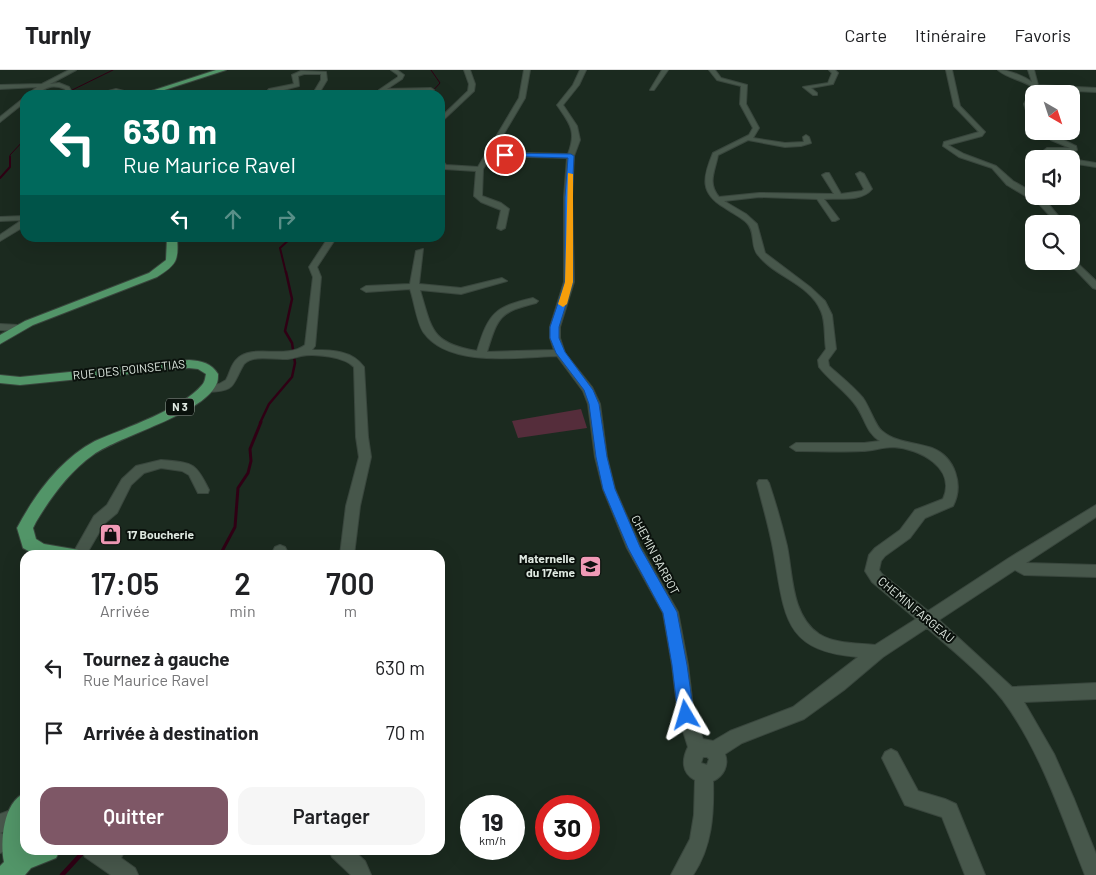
<!DOCTYPE html>
<html lang="fr">
<head>
<meta charset="utf-8">
<style>
  :root { --surface:#fff; --page:#f6f6f6; --text:#202124; --muted:#757577; --line:#e0e0e0; --accent:#7e5766 }
  body { margin:0; font-family:Barlow,sans-serif; background:var(--page); color:var(--text); height:100vh; display:flex; flex-direction:column; font-size:19px; white-space:nowrap }
  * { box-sizing:border-box; margin:0 }
  p { font-size:16px; color:var(--muted) }
  .icon { flex:none; width:28px; height:28px; fill:none; stroke:currentColor; stroke-width:2; stroke-linecap:round; stroke-linejoin:round }
  .map { position:relative; flex:1; overflow:hidden }
  .sheet { position:absolute; left:20px; top:480px; width:425px; height:305px; display:flex; flex-direction:column; background:var(--surface); border-radius:15px; box-shadow:0 5px 20px #0002 }
  .sheet>* { flex:none }
  .guide { position:absolute; left:20px; top:20px; width:425px; height:152px; border-radius:15px; box-shadow:0 5px 20px #0002; background:#00695c; color:#fff; overflow:hidden }
  .needle { width:32px; rotate:141deg }
  .fabs { position:absolute; left:1025px; top:15px; display:grid; gap:10px }
  .fabs a { display:grid; place-items:center; width:55px; height:55px; border-radius:10px; background:var(--surface); box-shadow:0 5px 20px #0002; font-size:25px }
  .speed { position:absolute; left:460px; top:725px; display:flex; gap:10px; font-size:25px; font-weight:700; text-align:center }
  .speed>* { display:grid; place-content:center; width:65px; height:65px; border-radius:50%; background:var(--surface); box-shadow:0 5px 20px #0002; line-height:1 }
  .speed small { font-size:12px; font-weight:400 }
  .speed .limit { border:8px solid #d22; background:#fff; color:#111 }
  .pin { position:absolute; display:grid; place-items:center; width:42px; height:42px; color:#fff; margin:-21px; border:2px solid #fff; border-radius:50%; box-shadow:0 1px 5px #0007 }
  .me { position:absolute; width:55px; margin:-28px; rotate:353deg; stroke-linejoin:round; filter:drop-shadow(0 0 4px #0008) }
  .turn { display:flex; align-items:center; gap:18px; height:105px; padding:0 20px; font-size:22px }
  .turn .icon { width:65px; height:65px; stroke-width:2.5 }
  .turn b { display:block; font-size:35px; line-height:42px }
  .lanes { display:flex; align-items:center; height:48px; padding:0 20px; background:#0003; justify-content:center; gap:25px; direction:ltr }
  .lanes .off { opacity:.35 }
  .eta { display:flex; justify-content:space-evenly; align-items:center; height:85px; text-align:center }
  .eta b { font-size:30px; font-weight:600; line-height:35px }
  .button { display:flex; gap:10px; margin-top:auto; padding:10px 20px }
  .button a { flex:1; height:58px; border-radius:15px; background:var(--accent); color:#fff; font-size:20px; font-weight:600; line-height:58px; text-align:center }
  .button a+a { background:var(--page); color:var(--text) }
  ul { padding:0; list-style:none }
  li { display:flex; align-items:center; gap:15px; height:65px; padding:0 20px }
  li div { flex:1 }
  li b { display:block; font-size:19px }
  li em { font-style:normal }
  header { display:flex; align-items:center; gap:30px; box-sizing:border-box; height:70px; padding:0 25px; background:var(--surface); border-bottom:1px solid var(--line) }
  header strong { font-size:24px }
  nav { display:flex; gap:28px; margin-inline-start:auto; font-size:18px }
  .map>svg:first-child { display:block }
</style>
</head>
<body>
<header>
<strong>Turnly</strong>
<nav><a>Carte</a><a>Itinéraire</a><a>Favoris</a></nav>
</header>
<div class="map">
<svg width="1096" height="805" viewBox="0 0 1096 805">
  <rect width="100%" height="100%" fill="#1b2a1f"/>
  <!-- green -->
  <polygon fill="#552d3b" points="581,339 587,358 518,368 512,351"/>
  <g fill="none" stroke-linecap="round" stroke-linejoin="round">
    <!-- stream-far4 -->
    <g stroke="#2f0014" stroke-width="1">
      <polyline points="62,25 113,0"/>
      <polyline points="429,25 440,13 431,0"/>
      <polyline points="10,88 10,85 25,69"/>
    </g>
    <!-- stream-far3 -->
    <g stroke="#2f0014" stroke-width="2">
      <polyline points="0,108 10,97 10,87"/>
      <polyline points="286,203 280,178 291,168"/>
    </g>
    <!-- stream-far2 -->
    <polyline stroke="#2f0014" stroke-width="2.5" points="260,353 269,334 292,307 295,293 292,273 285,261 292,229 286,202"/>
    <!-- stream-far1 -->
    <polyline stroke="#2f0014" stroke-width="3" points="220,485 235,457 238,418 248,403 251,391 250,379 261,352"/>
    <!-- stream -->
    <polyline stroke="#2f0014" stroke-width="4.5" points="62,805 85,780"/>
    <defs>
      <g id="minor">
        <path d="M69,0H76L50,14L59,13L69,17L73,25H67L65,19C45,11 43,25 27,25L37,17L0,19V15L42,14Z"/>
        <polygon points="391,0 397,0 404,5 402,9 387,19 431,18 434,20 431,22 379,22 379,20 398,7 398,5"/>
        <polygon points="464,0 470,0 475,14 474,21 440,53 440,48 468,21 469,14"/>
        <path d="M524,0H530L525,28L493,82L568,84C577,61 570,54 557,35L573,15L580,0H586L579,15L563,35L577,56L580,70L574,86L572,127L574,212L560,257V268L565,283L592,317L600,334L607,387L615,419L640,476L678,542L688,595L694,645L703,669L713,671L730,661L793,637L858,587C784,581 785,547 774,484C770,460 763,437 757,413L759,410H767L769,413C776,434 782,455 787,476C793,505 791,545 819,564C835,574 857,573 875,575L916,549L872,512L865,501L869,485L875,478L900,460L915,440L943,429C957,398 919,378 893,377C883,377 872,381 862,381C840,382 818,381 796,381L790,377L796,373H864L880,371C865,362 865,346 854,333C844,320 829,310 819,297L818,290L826,279C824,267 826,252 821,241C810,214 775,207 758,185C750,176 756,162 747,153C741,147 732,143 725,138C699,123 703,107 713,83L749,65L753,58L740,34L741,16L717,10L709,0H715L721,8L747,15L746,34L759,58L753,68L785,73L804,72L803,67L806,65L809,67L811,73L801,76L785,77L748,70L718,85C715,101 707,113 719,127L759,123L834,124L822,105L826,103H829L841,124L862,121L864,119L856,104L860,102L864,104L872,119C862,132 839,128 824,129L839,149L835,151H832L817,129L759,127L724,131L746,144L757,154L765,183L810,217L825,231L832,245L836,279L828,290L829,296C840,306 853,316 863,328C869,336 876,357 882,361C896,373 915,372 932,378C955,387 964,415 953,436L925,448L910,468L885,486L881,491L879,500L882,504L928,541L1009,488L1096,435V447L1026,493L1096,495V507L1024,505L1015,500L939,550L1012,617L1096,613V629L1024,632L1054,684L1074,729L1096,784V805H1085C1061,745 1041,681 1002,629C981,603 952,580 927,558L883,587L844,620L804,649L742,673L725,684C729,695 724,706 713,711C714,744 712,777 693,805H671L690,769L694,745L695,710C681,703 682,689 688,677L678,645L672,595L663,543L627,478L603,419L595,387L588,334L583,321L557,286C520,287 449,298 424,263C417,254 414,230 410,219L366,222L361,219L366,216L410,214L416,181L423,179L419,214L461,218L502,208L507,211L461,224L420,220C432,260 431,273 477,281C489,243 494,237 533,228L538,231L536,233C500,242 498,246 487,282L554,280L550,268V257L564,212V127L567,88L491,86L483,99L482,126L501,133L509,139L505,158L501,160L497,158L501,140L481,132L474,126L476,101L444,99L440,96V88L446,95L478,97L519,28ZM703,687H707L709,689L707,695L701,693Z"/>
        <polygon points="662,0 668,0 654,20 650,20"/>
        <polygon points="829,0 835,0 838,3 833,14 811,18 817,23 817,25 813,25 803,17 828,13 832,3"/>
        <polygon points="946,0 952,0 960,36 985,62 982,66 948,75 964,84 996,96 1013,111 1034,123 1034,126 1039,126 1045,130 1060,148 1058,154 1050,154 1052,148 1039,134 1007,115 992,98 959,87 943,76 944,72 979,62 954,36"/>
        <path d="M998,0C1009,0 1023,6 1032,12L1028,0H1034L1038,15L1096,18V22L1037,19L1030,34L1034,55L1028,47L1024,34L1033,17C1022,10 1007,8 998,0Z"/>
        <polygon points="301,1 326,2 327,10 318,25 312,25 321,10 321,4 304,4 298,6 299,16 264,25 269,19 294,14 292,5"/>
        <polygon points="116,19 128,22 121,25 93,25"/>
        <polygon points="25,27 25,32 0,52 0,47"/>
        <path d="M1040,61C1048,61 1067,72 1076,76L1077,80L1074,82H1049L1062,89L1045,86L1042,82L1047,78H1070L1051,70Z"/>
        <polygon points="1071,89 1096,93 1096,97 1071,93"/>
        <polygon points="25,146 25,156 0,171 0,165 22,150 0,151 0,147"/>
        <path d="M328,168H336L317,197L321,207L315,276L312,280C331,280 352,280 364,297L368,367L371,387L360,436L354,485H340L346,436L359,387L356,367L354,297C345,287 314,283 301,286C296,287 291,289 286,289C272,290 255,284 244,294C231,316 237,321 207,322L202,318L203,316L219,314L226,310C230,303 231,294 237,289C252,273 285,290 305,275L313,207L309,197Z"/>
        <polygon points="1071,187 1096,211 1096,219 1093,218 1068,192 1071,191"/>
        <polygon points="0,254 18,255 23,258 18,261 0,260"/>
        <path d="M161,390C192,393 195,391 209,420L208,423H198L189,405L182,401L161,398L144,403L131,415L117,443L104,454L86,485H72L94,446L107,435L122,409L136,396Z"/>
        <polygon points="280,475 285,477 287,481 285,485 271,485 275,477"/>
        <polygon points="891,679 897,682 918,721 945,729 956,734 985,805 965,805 942,747 905,735 882,688 885,682"/>
        <polygon points="11,740 18,742 20,749 18,756 0,763 8,766 11,773 8,780 0,783 0,744"/>
        <polygon points="82,780 125,780 121,788 135,798 138,805 111,805 85,787"/>
        <polygon points="329,780 353,780 365,791 371,805 351,805 332,787"/>
      </g>
      <g id="major">
        <polygon points="216,0 226,0 149,25 139,25"/>
        <path d="M167,168H177C179,191 176,195 157,207L33,255L0,274V265L25,251L149,203L166,190Z"/>
        <path d="M189,290C202,291 211,293 218,304C218,308 218,312 216,315C201,345 121,365 93,385C69,402 51,427 36,452L33,458L36,469L44,474L79,480L81,485H36L23,478L17,458C35,424 61,389 95,371C125,358 182,339 202,315C205,312 205,308 206,304L198,299L189,298L20,315L0,313V305L20,307Z"/>
        <path d="M25,723V754L20,770L21,776H25V780H60L56,788L31,798L25,805H0V796L4,792C0,772 3,732 25,723Z"/>
      </g>
    </defs>
    <!-- minor casing -->
    <use href="#minor" stroke="#39463d" stroke-width="2"/>
    <!-- major casing -->
    <use href="#major" stroke="#39463d" stroke-width="2"/>
    <!-- minor -->
    <use href="#minor" fill="#47574b" fill-rule="evenodd"/>
    <!-- major -->
    <use href="#major" fill="#529568" fill-rule="evenodd"/>
  </g>
  <!-- route -->
  <polygon fill="#1a73e8" stroke="#114b97" points="505,83 571,84 574,86 572,127 573,212 559,257 559,268 565,282 593,320 599,334 607,387 615,419 640,477 677,542 687,595 694,645 692,650 686,652 681,650 678,645 672,595 663,543 628,478 603,419 596,387 589,334 584,320 556,283 550,268 550,257 565,212 565,127 568,88 503,86"/>
  <!-- slow -->
  <polygon fill="#f59e0b" points="568,103 573,104 573,212 567,234 563,237 558,234 565,212"/>
  <!-- icons -->
  <defs>
    <symbol id="shop-square" viewBox="-11 -11 22 22"><rect x="-9" y="-9" width="18" height="18" rx="4" fill="#f09ab6" stroke="#0a110c"/><path d="M-5-2.5h2.3a2.7 3.5 0 0 1 5.4 0H5L5.5 6h-11ZM-1.5-2.5h3a1.5 2.3 0 0 0-3 0Z" fill="#111"/></symbol>
    <symbol id="school-square" viewBox="-11 -11 22 22"><rect x="-9" y="-9" width="18" height="18" rx="4" fill="#f09ab6" stroke="#0a110c"/><path d="M0-5L7-2L0 1L-7-2ZM-4 1L0 2.5L4 1V4Q0 6-4 4Z" fill="#111"/></symbol>
  </defs>
  <g fill-rule="evenodd">
    <use href="#shop-square" x="98" y="452" width="25" height="25"/>
    <use href="#school-square" x="578" y="484" width="25" height="25"/>
  </g>
  <g text-anchor="middle" stroke-width="4" stroke-linejoin="round" paint-order="stroke">
    <!-- shield labels -->
    <rect fill="#0a110c" stroke="#9fa8a1" stroke-width="1" x="166" y="328.5" width="28" height="17" rx="4"/>
    <g font-size="11" font-weight="bold" fill="#dfe9e1">
      <text x="180" y="341">N 3</text>
    </g>
    <!-- street labels -->
    <g font-size="12" fill="#dfe9e1" stroke="#0a110c">
      <text transform="translate(129 300) rotate(-6)" y="4">RUE DES POINSETIAS</text>
      <text transform="translate(655 485) rotate(62)" y="4">CHEMIN BARBOT</text>
      <text transform="translate(916 540) rotate(40)" y="4">CHEMIN FARGEAU</text>
    </g>
    <!-- poi labels -->
    <g font-size="12" font-weight="bold" fill="#dfe9e1" stroke="#0a110c" text-anchor="start">
      <text x="127" y="469">17 Boucherie</text>
      <text x="575" y="493" text-anchor="end">Maternelle<tspan x="575" dy="14">du 17ème</tspan></text>
    </g>
  </g>
</svg>
<div class="fabs">
<a><svg class="needle" viewBox="-14 -14 28 28"><path d="M0-13l5 13h-10z" fill="#e53935"/><path d="M0 13l5-13h-10z" fill="#757577"/></svg></a>
<a><svg class="icon" aria-label="sound" viewBox="0 0 24 24"><path d="M4 9h4l5-4v14l-5-4H4zM17 9q2 3 0 6"/></svg></a>
<a><svg class="icon" aria-label="search" viewBox="0 0 24 24"><circle cx="10" cy="10" r="6"/><path d="M15 15l6 6"/></svg></a>
</div>
<div class="speed"><div>19<small>km/h</small></div><div class="limit">30</div></div>
<div class="pin" style="left:505px;top:85px;background:#d93025"><svg class="icon" aria-label="arrive" viewBox="0 0 24 24"><path d="M6 21V4h12l-3 4 3 4H6"/></svg></div>
<svg class="me" style="left:686px;top:645px" viewBox="-20 -20 40 40"><path d="M0-17L14 15 0 8-14 15z" fill="#1a73e8" stroke="#fff" stroke-width="4"/></svg>
<div class="guide">
<div class="turn"><svg class="icon" aria-label="left" viewBox="0 0 24 24"><path d="M17 20v-9H6M10 6l-5 5 5 5"/></svg><div><b>630 m</b>Rue Maurice Ravel</div></div>
<div class="lanes"><svg class="icon" aria-label="left" viewBox="0 0 24 24"><path d="M17 20v-9H6M10 6l-5 5 5 5"/></svg><svg class="icon off" aria-label="ahead" viewBox="0 0 24 24"><path d="M12 20V5M6 11l6-6 6 6"/></svg><svg class="icon off" aria-label="right" viewBox="0 0 24 24"><path d="M7 20v-9h11M14 6l5 5-5 5"/></svg></div>
</div>
<section class="sheet">
<div class="eta">
<div><b>17:05</b><p>Arrivée</p></div>
<div><b>2</b><p>min</p></div>
<div><b>700</b><p>m</p></div>
</div>
<ul>
<li><svg class="icon" aria-label="left" viewBox="0 0 24 24"><path d="M17 20v-9H6M10 6l-5 5 5 5"/></svg><div><b>Tournez à gauche</b><p>Rue Maurice Ravel</p></div><em>630 m</em></li>
<li><svg class="icon" aria-label="arrive" viewBox="0 0 24 24"><path d="M6 21V4h12l-3 4 3 4H6"/></svg><div><b>Arrivée à destination</b></div><em>70 m</em></li>
</ul>
<div class="button"><a>Quitter</a><a>Partager</a></div>
</section>
</div>
</body>
</html>
